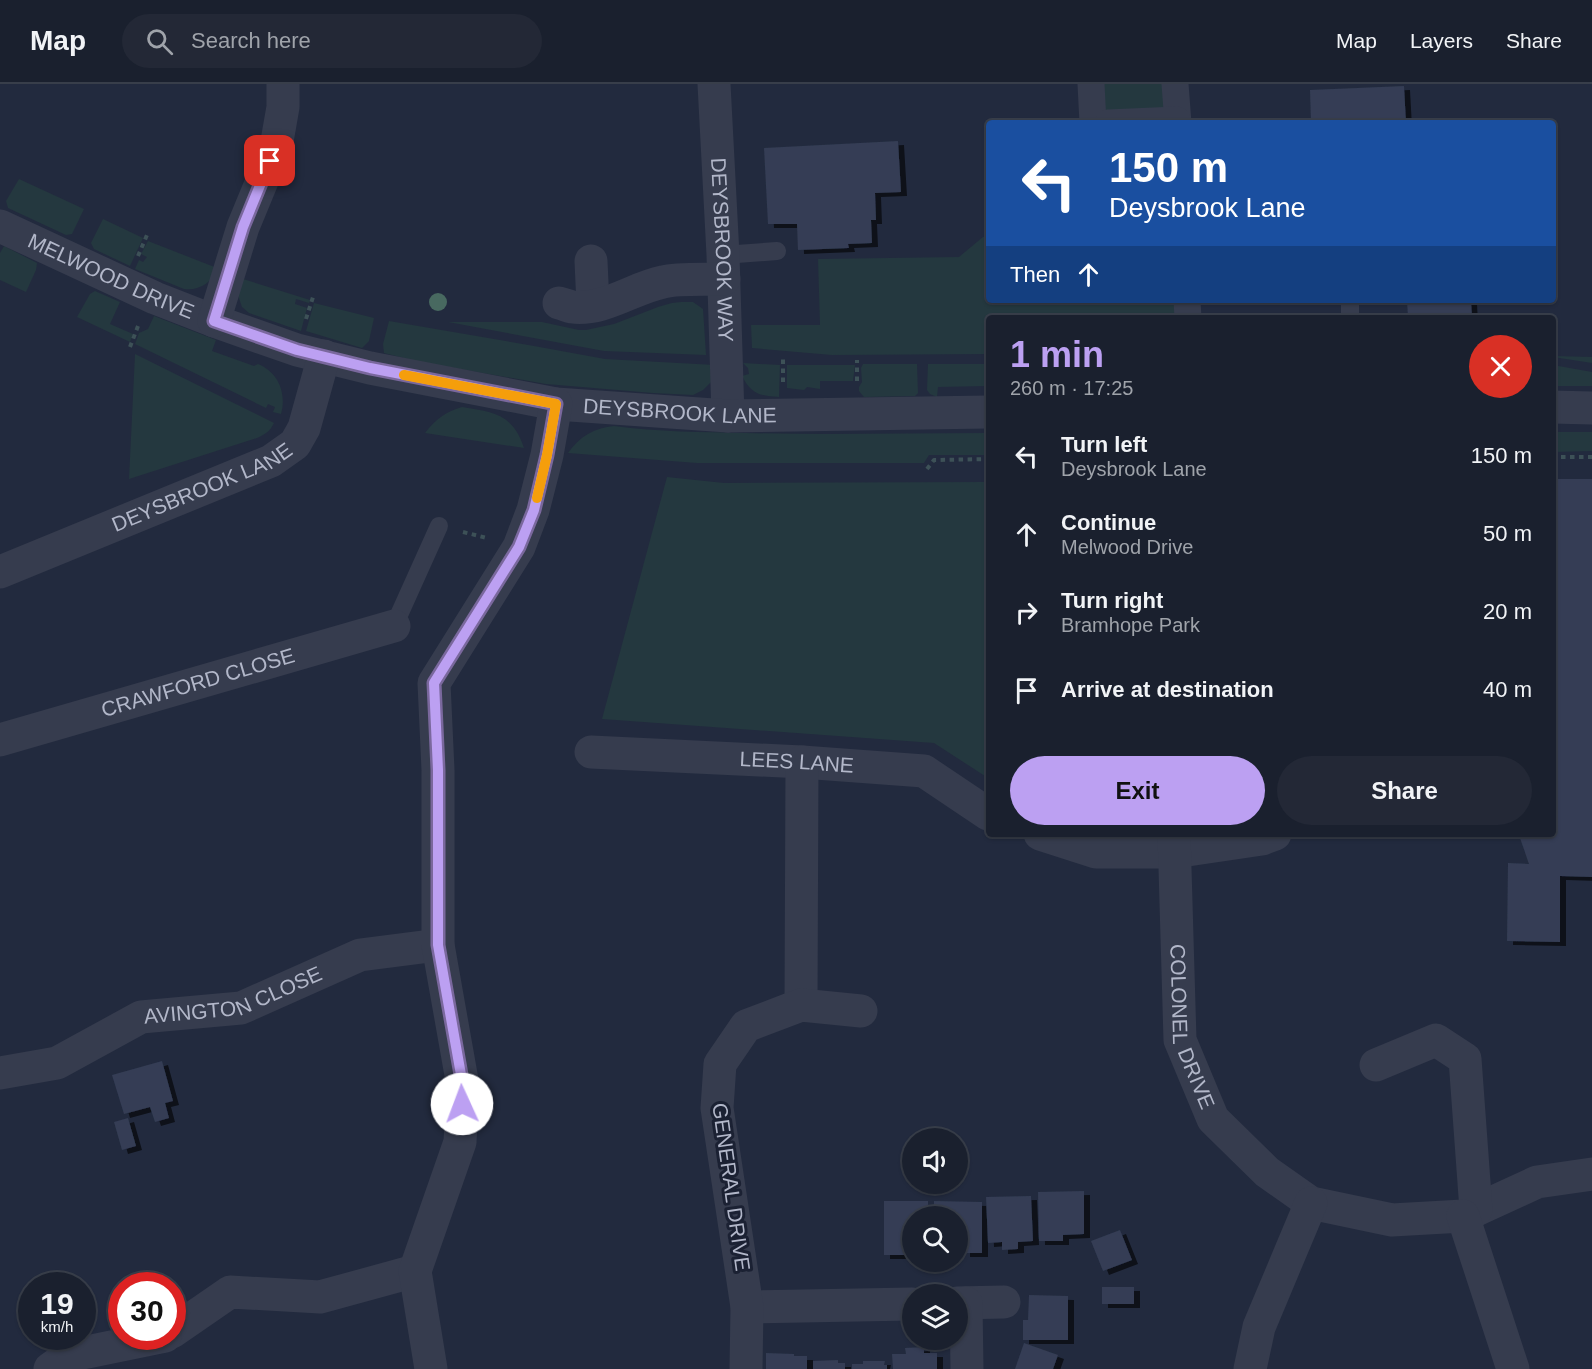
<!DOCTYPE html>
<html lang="en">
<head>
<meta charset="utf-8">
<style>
  :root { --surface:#1a202e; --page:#232836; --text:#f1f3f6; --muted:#9fa3aa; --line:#383e4a; --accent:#bca0f2 }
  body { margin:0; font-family:Helvetica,sans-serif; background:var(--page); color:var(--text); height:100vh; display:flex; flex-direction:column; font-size:22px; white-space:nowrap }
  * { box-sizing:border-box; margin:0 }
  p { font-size:20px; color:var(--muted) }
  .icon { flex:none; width:33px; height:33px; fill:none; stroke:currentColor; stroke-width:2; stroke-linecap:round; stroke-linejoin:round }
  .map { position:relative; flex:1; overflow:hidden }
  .details { position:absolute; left:986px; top:231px; width:570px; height:522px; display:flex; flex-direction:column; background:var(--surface); border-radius:6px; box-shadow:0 2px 4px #0004,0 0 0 2px var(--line) }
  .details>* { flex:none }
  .hud { position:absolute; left:986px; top:36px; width:570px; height:183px; border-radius:6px; box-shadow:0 2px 4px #0004,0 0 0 2px var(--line); background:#1a4fa0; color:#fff; overflow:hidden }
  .tools { position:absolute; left:902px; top:1044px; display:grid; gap:12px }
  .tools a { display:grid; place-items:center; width:66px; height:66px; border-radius:50%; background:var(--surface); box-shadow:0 2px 4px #0004,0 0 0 2px var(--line); font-size:30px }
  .speed { position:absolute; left:18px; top:1188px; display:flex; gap:12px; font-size:30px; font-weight:700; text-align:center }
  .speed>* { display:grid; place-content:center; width:78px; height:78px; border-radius:50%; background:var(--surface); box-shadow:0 2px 4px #0004,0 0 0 2px var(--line); line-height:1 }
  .speed small { font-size:15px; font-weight:400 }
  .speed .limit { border:9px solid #d22; background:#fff; color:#111 }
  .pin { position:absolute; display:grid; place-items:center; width:51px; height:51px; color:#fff; margin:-26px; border-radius:12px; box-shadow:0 3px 9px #0006 }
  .me { position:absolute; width:66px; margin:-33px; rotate:358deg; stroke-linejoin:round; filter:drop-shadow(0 0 4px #0008) }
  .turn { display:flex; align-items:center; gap:21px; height:126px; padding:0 24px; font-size:27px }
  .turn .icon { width:78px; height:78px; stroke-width:2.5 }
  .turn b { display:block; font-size:42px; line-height:51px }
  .then { display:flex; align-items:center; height:57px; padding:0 24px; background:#0003; gap:12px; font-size:22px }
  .round { display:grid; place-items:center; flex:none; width:63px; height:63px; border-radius:32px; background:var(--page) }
  .headline { display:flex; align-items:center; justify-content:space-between; height:102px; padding:0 24px }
  h1 { font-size:36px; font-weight:700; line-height:45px; color:var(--accent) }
  .action { display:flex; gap:12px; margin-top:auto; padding:12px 24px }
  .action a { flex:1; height:69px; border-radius:36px; background:var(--accent); color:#111; font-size:24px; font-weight:700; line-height:69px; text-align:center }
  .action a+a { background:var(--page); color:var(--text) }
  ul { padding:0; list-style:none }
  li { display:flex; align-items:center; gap:18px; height:78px; padding:0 24px }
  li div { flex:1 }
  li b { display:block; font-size:22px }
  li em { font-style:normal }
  header { display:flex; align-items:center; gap:36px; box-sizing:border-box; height:84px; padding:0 30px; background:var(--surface); border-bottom:2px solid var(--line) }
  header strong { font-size:28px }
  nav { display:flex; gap:33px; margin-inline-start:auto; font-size:21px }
  .search { width:420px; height:54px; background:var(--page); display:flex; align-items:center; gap:15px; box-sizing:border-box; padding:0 21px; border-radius:33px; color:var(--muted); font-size:22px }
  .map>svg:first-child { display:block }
</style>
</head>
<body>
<header>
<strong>Map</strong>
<div class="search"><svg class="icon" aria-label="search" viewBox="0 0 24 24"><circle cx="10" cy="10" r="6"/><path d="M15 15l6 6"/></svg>Search here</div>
<nav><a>Map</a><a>Layers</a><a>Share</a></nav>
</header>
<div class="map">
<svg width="1592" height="1285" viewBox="0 0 1592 1285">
  <defs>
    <filter id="shadow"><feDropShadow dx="6" dy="4" stdDeviation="0" flood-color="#0009"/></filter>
  </defs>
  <rect width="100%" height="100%" fill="#222a3e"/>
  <!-- green -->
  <g fill="#24383f">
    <polygon points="1096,0 1170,0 1173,31 1102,36"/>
    <polygon points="19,95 84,125 72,150 66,151 8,124 6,117"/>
    <polygon points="103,135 143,154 130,182 94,165 91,159"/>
    <polygon points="983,153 988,153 988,216 1181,216 1182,234 988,234 988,270 832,271 752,264 751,241 820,241 818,175 959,173"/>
    <path d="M148,157L217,184C212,199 199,207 184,205L135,185L139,176L143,178L147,173L141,170Z"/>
    <polygon points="4,162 37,179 36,186 26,208 0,196 0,169"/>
    <polygon points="240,194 310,216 309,219 296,215 295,220 307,224 301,247 249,229 242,223 237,208"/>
    <polygon points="95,207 120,218 110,240 133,250 130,258 77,233 90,210"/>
    <polygon points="681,218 693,218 703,225 706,271 604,267 448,238 542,238 579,246 586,246 614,240 658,223 672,219"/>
    <polygon points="314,219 374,234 369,257 362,264 306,247"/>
    <path d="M154,232L216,256L212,267L254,282L258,280C278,288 287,309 281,330L273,328L275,323L268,320L266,324L135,260L139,249L148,245Z"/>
    <polygon points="389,237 534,262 605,275 715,281 716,293 703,306 693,311 653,309 546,300 420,278 384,269 383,260"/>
    <path d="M135,270L274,339C270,347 266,350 257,354L129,395Z"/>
    <polygon points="1553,272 1592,273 1592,279 1553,273"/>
    <path d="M743,279L780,281L779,313C760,312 751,310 742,292L749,290L748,284Z"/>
    <polygon points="863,280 917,280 918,309 915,312 864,313 859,307 859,303 862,298 861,284"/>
    <polygon points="928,280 988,280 988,302 938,303 937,313 930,310 927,306"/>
    <polygon points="787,281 855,281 853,297 820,297 820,305 807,303 804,306 787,304"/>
    <polygon points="1553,281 1592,288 1592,302 1553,302"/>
    <path d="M462,323C494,328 513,330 524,364L425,349C436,335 445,328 462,323Z"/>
    <path d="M614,342C658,348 702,348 746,349C827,351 908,349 988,349V371H929L924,379H697L568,369C580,352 594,344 614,342Z"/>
    <polygon points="1552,348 1592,348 1592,367 1553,368"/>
    <polygon points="667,393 724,399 988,398 988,694 934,659 602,635"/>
  </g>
  <!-- building -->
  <g fill="#343d54" filter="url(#shadow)">
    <polygon points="1404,2 1406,39 1311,39 1310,6"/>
    <polygon points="898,57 901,108 875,109 876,136 871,136 872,159 848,160 849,164 798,166 797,140 768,140 764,64"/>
    <polygon points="1407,216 1471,216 1472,234 1408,234"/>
    <polygon points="1552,395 1592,395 1592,793 1560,792 1560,858 1507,857 1508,779 1529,780 1520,754 1520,750 1552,750"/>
    <polygon points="162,977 173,1017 165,1019 169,1034 155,1038 150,1023 124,1030 112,991"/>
    <polygon points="128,1034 136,1062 122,1066 114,1038"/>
    <polygon points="1084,1107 1084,1150 1063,1151 1063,1157 1039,1157 1038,1108"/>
    <polygon points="1031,1112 1033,1157 1018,1158 1018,1165 1002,1166 1002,1158 988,1159 986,1113"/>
    <polygon points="884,1117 928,1117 928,1132 912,1132 912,1171 884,1171"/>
    <polygon points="934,1117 982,1118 982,1169 964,1169 964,1165 957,1165 957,1132 934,1132"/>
    <polygon points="1120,1146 1132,1176 1103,1187 1091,1157"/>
    <rect x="1102" y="1203" width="32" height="17"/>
    <polygon points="1029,1211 1068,1212 1068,1256 1023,1256 1023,1236 1028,1236"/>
    <polygon points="1024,1259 1058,1271 1053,1285 1015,1285"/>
    <polygon points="924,1263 924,1269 937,1269 937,1285 893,1285 892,1270 906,1270 905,1264"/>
    <polygon points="766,1269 794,1270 794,1272 807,1272 807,1285 766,1285"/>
    <polygon points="838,1276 838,1279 845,1279 845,1285 813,1285 813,1277"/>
    <polygon points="863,1277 885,1277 884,1281 887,1281 887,1285 852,1285 852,1280 863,1280"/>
  </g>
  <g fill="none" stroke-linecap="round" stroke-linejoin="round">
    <!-- path -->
    <g stroke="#3d5157" stroke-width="4" stroke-dasharray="4.5 4.5" stroke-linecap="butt">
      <polyline points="138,172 147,151"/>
      <polyline points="306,235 313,213"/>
      <polyline points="130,263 138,242"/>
      <polyline points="857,297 857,276"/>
      <polyline points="783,298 783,275"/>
      <polyline points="1552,373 1592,373"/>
      <polyline points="927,385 934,376 988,375"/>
      <polyline points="463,448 487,454"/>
    </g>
    <!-- service -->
    <g stroke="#363c4e" stroke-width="18">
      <polyline points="723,171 777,167"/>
      <polyline points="1350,234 1350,216"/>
      <polyline points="394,542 439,442"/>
    </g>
    <!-- pedestrian -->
    <g stroke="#363c4e" stroke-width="27">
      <polyline points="1091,0 1093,39"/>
      <polyline points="1175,0 1178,39"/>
      <polyline points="1108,39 1177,36"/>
      <polyline points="1187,216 1188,234"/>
    </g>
    <!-- minor -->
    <g stroke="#363c4e" stroke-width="33">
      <path id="s1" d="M714,0L723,171L728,332"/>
      <path id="s2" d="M0,142L155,214L214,237L297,266L370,284L556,320L728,332L988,328"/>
      <polyline points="591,177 593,221"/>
      <path d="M559,219C563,220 568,222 572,223C604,227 633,204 663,198C679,194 707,196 724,195"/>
      <polyline points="214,237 243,143 276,63 283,23 283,0"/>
      <polyline points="1552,323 1592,324"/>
      <path id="s3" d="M0,488L271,377L295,360L304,344L324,272"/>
      <path id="s4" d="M0,656L394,542"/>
      <path id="s5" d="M591,668L802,678L924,687L988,730"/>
      <polyline points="1040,750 1096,768 1174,768 1262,755 1275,750"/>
      <path id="s6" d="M1174,750L1180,956L1213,1035L1267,1088L1311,1119L1392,1136L1463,1132L1537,1098L1592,1090"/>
      <polyline points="801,921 802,678"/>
      <polyline points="1376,981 1436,956 1465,975 1476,1126"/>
      <path id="s7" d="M0,989L57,979L141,933L241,924L360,871L438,861"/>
      <polyline points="1463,1132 1513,1285"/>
      <polyline points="957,1219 1004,1218"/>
      <polyline points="966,1219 967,1285"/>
      <polyline points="747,1223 912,1220"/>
      <polyline points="172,1248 230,1208 320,1213 415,1187"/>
      <polyline points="50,1285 68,1272 165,1252"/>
      <polyline points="431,1285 415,1187 460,1058 463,1002 438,861 438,686 434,599 519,463 533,426 547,371 556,320"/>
      <polyline points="746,1285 747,1223 717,1024 720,980 746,942 801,921 861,927"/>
      <polyline points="1250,1285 1259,1243 1311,1119"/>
    </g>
  </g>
  <!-- trees -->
  <circle fill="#486960" cx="438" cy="218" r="9"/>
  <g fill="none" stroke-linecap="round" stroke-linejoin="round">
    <defs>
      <polyline id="route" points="270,77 243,143 214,237 297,266 370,284 556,320 547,371 534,426 519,463 434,599 438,686 438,861 463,1002 462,1020"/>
    </defs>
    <!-- route casing -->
    <use href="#route" stroke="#7a689d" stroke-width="15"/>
    <!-- route -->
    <use href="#route" stroke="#bca0f2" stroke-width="10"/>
    <!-- slow -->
    <polyline stroke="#f59e0b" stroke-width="10" points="404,291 556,320 547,371 537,414"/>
  </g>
  <g text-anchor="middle" stroke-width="6" stroke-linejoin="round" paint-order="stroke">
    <!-- street labels -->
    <g font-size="21" fill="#b2b7c9" stroke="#1b2133">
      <text dy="7" stroke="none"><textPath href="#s1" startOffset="166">DEYSBROOK WAY</textPath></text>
      <text dy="7" stroke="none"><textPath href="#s2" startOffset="122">MELWOOD DRIVE</textPath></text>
      <text dy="7" stroke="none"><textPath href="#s2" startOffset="711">DEYSBROOK LANE</textPath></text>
      <text dy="7" stroke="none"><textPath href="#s3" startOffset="219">DEYSBROOK LANE</textPath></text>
      <text dy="7" stroke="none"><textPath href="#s4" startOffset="206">CRAWFORD CLOSE</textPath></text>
      <text dy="7" stroke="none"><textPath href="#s5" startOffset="206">LEES LANE</textPath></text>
      <text dy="7" stroke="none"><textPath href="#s7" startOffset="249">AVINGTON CLOSE</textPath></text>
      <text dy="7" stroke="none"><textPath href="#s6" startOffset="195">COLONEL DRIVE</textPath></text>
      <text transform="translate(731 1103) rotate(82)" y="7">GENERAL DRIVE</text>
    </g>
  </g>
</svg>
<div class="tools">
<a><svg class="icon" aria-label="sound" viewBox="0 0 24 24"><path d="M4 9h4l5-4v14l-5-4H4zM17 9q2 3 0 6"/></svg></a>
<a><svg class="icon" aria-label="search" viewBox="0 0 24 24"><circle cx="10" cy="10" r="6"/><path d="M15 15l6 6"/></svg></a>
<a><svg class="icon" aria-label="layers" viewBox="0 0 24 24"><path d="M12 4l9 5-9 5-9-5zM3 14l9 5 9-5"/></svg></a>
</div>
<div class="speed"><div>19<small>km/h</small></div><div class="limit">30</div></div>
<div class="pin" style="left:270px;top:77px;background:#d93025"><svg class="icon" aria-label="arrive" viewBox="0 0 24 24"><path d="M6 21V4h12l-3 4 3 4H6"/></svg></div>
<svg class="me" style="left:462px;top:1020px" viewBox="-20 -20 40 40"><circle r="19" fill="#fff"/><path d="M0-13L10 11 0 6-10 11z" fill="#bca0f2"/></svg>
<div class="hud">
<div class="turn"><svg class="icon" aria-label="left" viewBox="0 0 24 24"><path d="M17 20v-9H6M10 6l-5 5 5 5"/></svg><div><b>150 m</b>Deysbrook Lane</div></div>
<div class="then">Then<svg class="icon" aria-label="ahead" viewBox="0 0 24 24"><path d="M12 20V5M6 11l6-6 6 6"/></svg></div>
</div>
<section class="details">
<div class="headline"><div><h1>1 min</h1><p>260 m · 17:25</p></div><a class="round" style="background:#d93025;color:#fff"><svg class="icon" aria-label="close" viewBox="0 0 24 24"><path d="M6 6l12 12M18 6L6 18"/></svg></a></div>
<ul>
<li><svg class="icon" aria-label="left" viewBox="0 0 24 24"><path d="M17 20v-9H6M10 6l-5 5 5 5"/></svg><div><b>Turn left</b><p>Deysbrook Lane</p></div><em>150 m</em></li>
<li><svg class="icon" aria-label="ahead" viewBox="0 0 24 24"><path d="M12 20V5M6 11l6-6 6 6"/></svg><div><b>Continue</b><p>Melwood Drive</p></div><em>50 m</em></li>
<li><svg class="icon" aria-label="right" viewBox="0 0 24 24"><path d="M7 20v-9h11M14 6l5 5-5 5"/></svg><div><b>Turn right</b><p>Bramhope Park</p></div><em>20 m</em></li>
<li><svg class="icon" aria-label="arrive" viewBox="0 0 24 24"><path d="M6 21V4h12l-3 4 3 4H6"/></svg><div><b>Arrive at destination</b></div><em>40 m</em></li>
</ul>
<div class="action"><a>Exit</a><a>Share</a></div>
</section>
</div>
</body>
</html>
